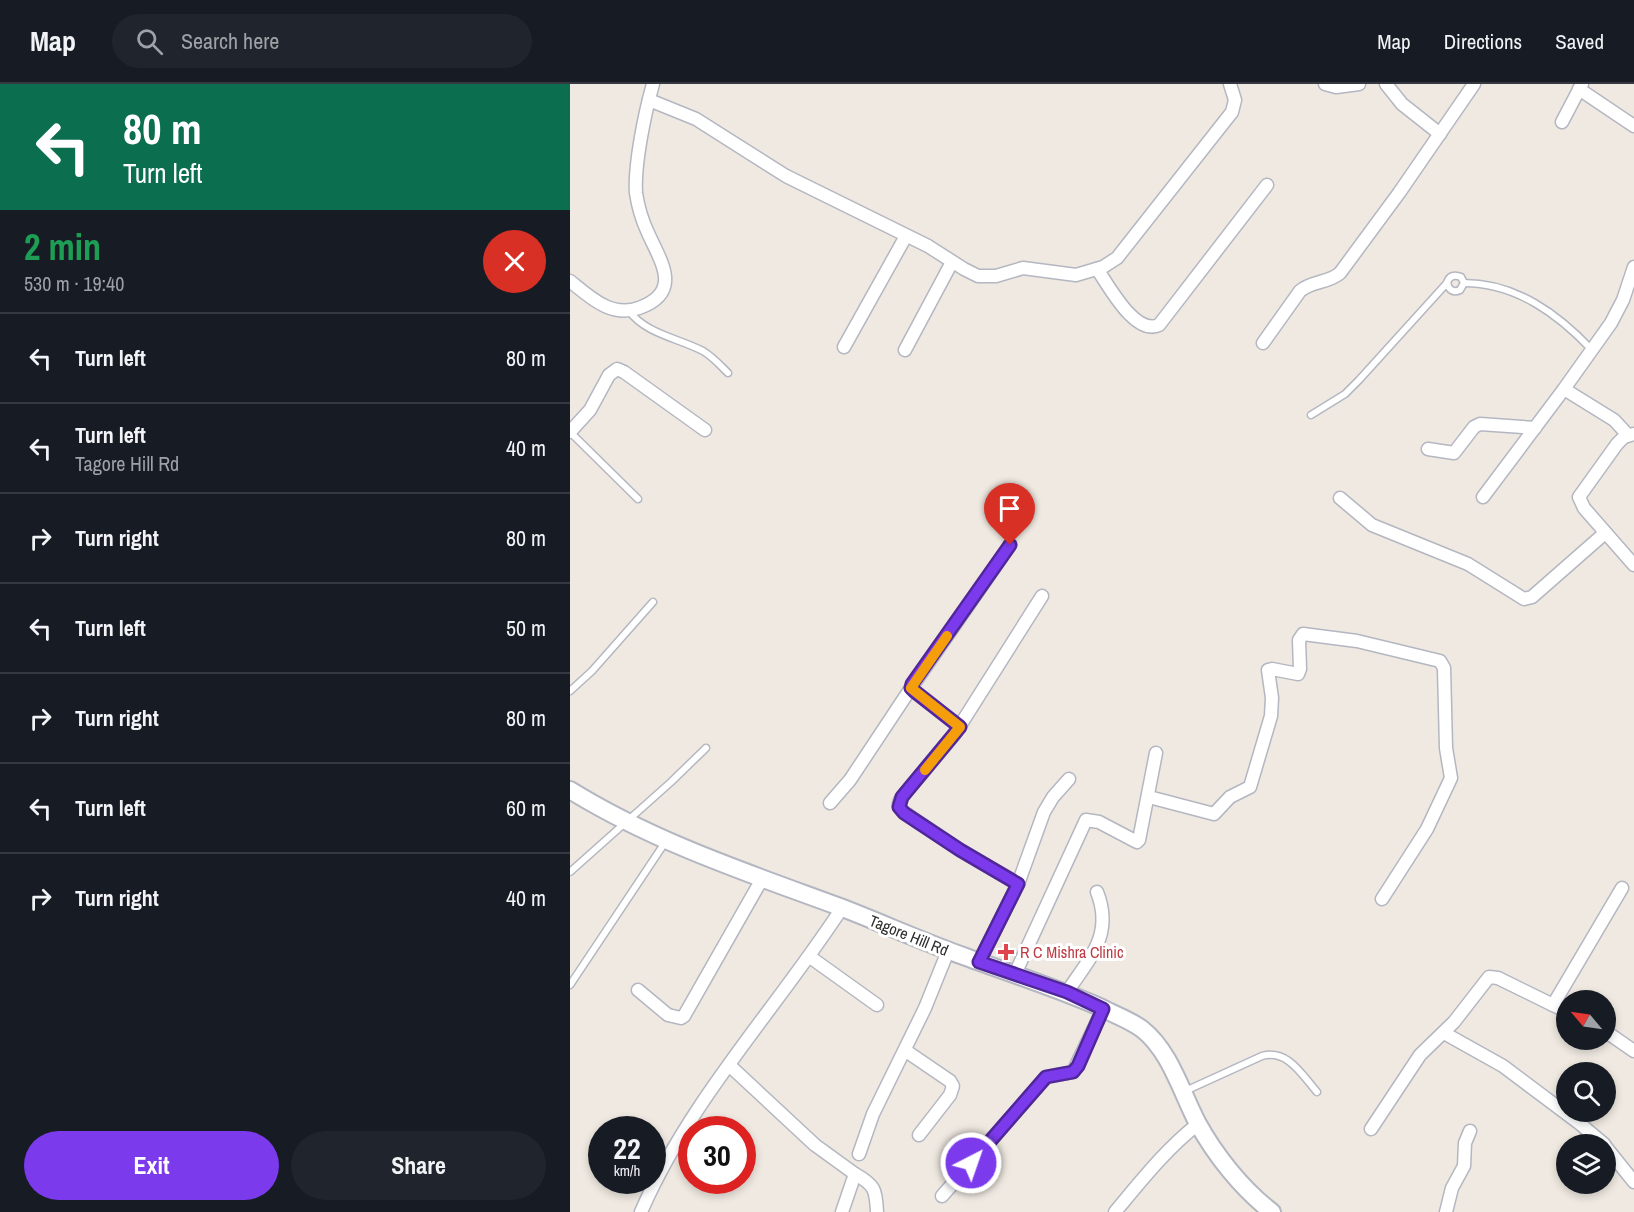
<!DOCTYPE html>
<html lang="en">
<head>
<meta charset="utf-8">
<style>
  :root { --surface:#171b24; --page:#20242c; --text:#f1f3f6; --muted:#9ea1a6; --line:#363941; --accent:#7c3aed }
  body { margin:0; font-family:"Archivo Narrow",sans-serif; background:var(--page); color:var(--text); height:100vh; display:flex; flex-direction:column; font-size:22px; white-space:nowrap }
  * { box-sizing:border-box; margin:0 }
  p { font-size:20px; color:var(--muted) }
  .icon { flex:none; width:33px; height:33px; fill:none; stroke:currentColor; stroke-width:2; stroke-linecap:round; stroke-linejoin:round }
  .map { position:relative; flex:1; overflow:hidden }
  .panel { display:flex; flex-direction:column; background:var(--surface); width:570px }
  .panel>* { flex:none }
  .hud { background:#0b6e4f; color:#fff; overflow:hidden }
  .needle { width:39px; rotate:299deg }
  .controls { position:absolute; left:986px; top:906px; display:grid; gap:12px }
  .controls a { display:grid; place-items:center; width:60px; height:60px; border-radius:50%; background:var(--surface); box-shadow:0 3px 9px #0003; font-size:30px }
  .speed { position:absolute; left:18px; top:1032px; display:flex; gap:12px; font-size:30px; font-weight:700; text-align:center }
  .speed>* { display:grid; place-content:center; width:78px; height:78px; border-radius:50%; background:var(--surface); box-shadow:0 3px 9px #0003; line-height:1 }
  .speed small { font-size:15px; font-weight:400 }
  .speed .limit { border:9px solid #d22; background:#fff; color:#111 }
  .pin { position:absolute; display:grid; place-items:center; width:51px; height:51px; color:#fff; margin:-62px -26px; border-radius:50% 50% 50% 0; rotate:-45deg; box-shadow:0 0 6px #0007 }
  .pin .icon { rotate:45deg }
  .me { position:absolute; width:66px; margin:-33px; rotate:41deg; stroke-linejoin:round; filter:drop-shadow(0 0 4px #0008) }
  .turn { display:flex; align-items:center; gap:21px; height:126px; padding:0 24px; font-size:27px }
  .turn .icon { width:78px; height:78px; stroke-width:2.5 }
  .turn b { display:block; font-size:42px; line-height:51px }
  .round { display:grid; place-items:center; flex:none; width:63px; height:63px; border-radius:32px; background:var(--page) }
  .head { display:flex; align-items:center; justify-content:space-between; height:102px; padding:0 24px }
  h1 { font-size:36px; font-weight:800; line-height:45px; color:#1e9e55 }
  .action { display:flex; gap:12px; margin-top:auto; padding:12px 24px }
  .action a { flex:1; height:69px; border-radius:36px; background:var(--accent); color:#fff; font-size:24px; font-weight:800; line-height:69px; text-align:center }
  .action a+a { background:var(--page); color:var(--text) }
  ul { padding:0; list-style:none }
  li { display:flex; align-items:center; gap:18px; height:90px; padding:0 24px; border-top:2px solid var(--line) }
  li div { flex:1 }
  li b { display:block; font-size:22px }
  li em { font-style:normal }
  header { display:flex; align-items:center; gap:36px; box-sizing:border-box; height:84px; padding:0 30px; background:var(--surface); border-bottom:2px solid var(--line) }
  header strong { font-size:28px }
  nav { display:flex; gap:33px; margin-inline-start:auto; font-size:21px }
  .search { width:420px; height:54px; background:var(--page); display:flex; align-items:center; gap:15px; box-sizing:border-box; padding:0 21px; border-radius:33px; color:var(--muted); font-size:22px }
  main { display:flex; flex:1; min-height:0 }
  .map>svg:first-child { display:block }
</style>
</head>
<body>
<header>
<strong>Map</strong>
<div class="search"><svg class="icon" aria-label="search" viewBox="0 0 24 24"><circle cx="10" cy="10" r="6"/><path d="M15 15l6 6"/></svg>Search here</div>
<nav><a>Map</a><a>Directions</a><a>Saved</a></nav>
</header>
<main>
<section class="panel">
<div class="hud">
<div class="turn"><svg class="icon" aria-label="left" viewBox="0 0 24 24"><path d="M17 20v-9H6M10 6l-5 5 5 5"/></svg><div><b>80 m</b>Turn left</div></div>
</div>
<div class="head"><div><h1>2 min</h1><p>530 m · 19:40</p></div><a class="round" style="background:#d93025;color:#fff"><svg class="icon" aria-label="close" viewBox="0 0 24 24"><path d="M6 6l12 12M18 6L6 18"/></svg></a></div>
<ul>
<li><svg class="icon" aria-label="left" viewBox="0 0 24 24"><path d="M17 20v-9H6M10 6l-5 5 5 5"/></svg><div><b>Turn left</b></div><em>80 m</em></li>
<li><svg class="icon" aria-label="left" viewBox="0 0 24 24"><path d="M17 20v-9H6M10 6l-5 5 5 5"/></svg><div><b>Turn left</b><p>Tagore Hill Rd</p></div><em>40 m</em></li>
<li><svg class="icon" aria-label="right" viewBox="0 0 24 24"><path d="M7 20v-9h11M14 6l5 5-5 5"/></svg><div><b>Turn right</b></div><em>80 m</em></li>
<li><svg class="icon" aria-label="left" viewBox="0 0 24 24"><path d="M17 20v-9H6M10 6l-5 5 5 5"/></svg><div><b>Turn left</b></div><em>50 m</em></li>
<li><svg class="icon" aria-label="right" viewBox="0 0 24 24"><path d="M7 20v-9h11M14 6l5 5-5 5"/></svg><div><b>Turn right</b></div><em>80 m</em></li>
<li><svg class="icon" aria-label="left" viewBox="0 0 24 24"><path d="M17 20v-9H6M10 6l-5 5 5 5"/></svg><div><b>Turn left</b></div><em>60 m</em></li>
<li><svg class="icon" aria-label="right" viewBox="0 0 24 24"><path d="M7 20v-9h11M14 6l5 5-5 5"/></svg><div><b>Turn right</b></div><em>40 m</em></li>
</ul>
<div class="action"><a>Exit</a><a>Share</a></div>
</section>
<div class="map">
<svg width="1064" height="1128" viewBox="0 0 1064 1128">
  <rect width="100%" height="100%" fill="#efe9e1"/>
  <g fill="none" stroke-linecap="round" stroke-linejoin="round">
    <defs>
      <g id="lane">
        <path d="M877,199C879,206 883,209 890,206L894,199"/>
        <path d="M894,199C946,199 988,230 1022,266"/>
        <path d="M59,227C76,250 108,254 133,267C143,273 150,281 158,289"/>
        <path d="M741,331L775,310L789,296L877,199C879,192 884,190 891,193L894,199"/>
        <polyline points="0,348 68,415"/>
        <polyline points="0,607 22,587 83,518"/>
        <polyline points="0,788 101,698 136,664"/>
        <polyline points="0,901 96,757"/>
        <path d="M613,1008L692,972C718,965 732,991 747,1008"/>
      </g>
      <g id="street">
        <polyline points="755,0 766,3 789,0"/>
        <polyline points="816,0 832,20 870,50"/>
        <polyline points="1009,5 1064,42"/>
        <polyline points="79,16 126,35 216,92 358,162 394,185 408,192 426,192 453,184 506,191 533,183 547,174 662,28 665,16 660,0"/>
        <polyline points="992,38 1012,0"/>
        <path d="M527,185C539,202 565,252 589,241L697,101"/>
        <path d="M0,197C20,213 41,234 69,224C113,208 91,178 78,149C72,136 68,123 66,109C64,81 75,28 83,0"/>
        <path d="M693,259L730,207C741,197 759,199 770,189L829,109L904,0"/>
        <polyline points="274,263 336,152"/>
        <polyline points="335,266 382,178"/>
        <polyline points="994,305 1044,336 1058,351"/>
        <polyline points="0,348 20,326 39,291 47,285 54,288 135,346"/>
        <polyline points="1064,350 1054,353 1047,360 1009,413 1014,424 1064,481"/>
        <polyline points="858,365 884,369 904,343 910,340 965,344"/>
        <polyline points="913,413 994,305 1041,239 1053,216 1064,183"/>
        <polyline points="770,414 802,441 898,480 954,515 962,513 1035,449"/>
        <polyline points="390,643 341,604 440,461"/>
        <polyline points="579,713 644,730 660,713 680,703 701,632 702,614 698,586 702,585 728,590 730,585 729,556 733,550 787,557 870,577 874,584 876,664 881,694 857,745 812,815"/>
        <polyline points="260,719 280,696 341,604"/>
        <path d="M448,800L390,766L335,729C328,724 327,720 332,713L384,651L472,512"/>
        <polyline points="240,873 307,921"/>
        <polyline points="409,878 448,800 474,728 483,713 499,695"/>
        <polyline points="445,890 516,736 529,738 567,758 569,756 586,669"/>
        <polyline points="68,906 98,931 111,934 114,932 192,795"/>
        <path d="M497,908C519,875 544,851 527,808"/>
        <polyline points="996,927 983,921 1052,804"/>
        <polyline points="1035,947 1064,967"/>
        <polyline points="874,949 933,982 1009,1039 1034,1060"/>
        <polyline points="336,967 380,997 383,1002 380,1011 349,1051"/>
        <polyline points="159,981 245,1061 285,1090 272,1128"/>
        <polyline points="801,1045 850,971 884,938 919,893 928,894 983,921"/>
        <polyline points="1035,1062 1064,1098"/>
        <polyline points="289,1070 303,1030 355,924 378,867"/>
        <path d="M285,1090C305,1101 306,1106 307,1128"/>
        <polyline points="372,1112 476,993 503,988 533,925"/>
        <path d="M71,1128C119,1017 206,925 272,824"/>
        <path d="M545,1128C571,1097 596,1065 628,1040"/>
        <polyline points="876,1128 882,1104 894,1082 895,1059 900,1047"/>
      </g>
      <path id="secondary" d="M0,706C84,758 178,789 270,823C312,839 353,858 396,873C442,890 487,904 532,924C545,931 560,936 572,945C600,967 611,1007 627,1038C645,1071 672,1105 702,1128"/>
    </defs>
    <!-- lane casing -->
    <use href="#lane" stroke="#b4b7c1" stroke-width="9"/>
    <!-- street casing -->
    <use href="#street" stroke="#b4b7c1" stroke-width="15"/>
    <!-- secondary casing -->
    <use href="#secondary" stroke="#b4b7c1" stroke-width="20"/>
    <!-- lane -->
    <use href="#lane" stroke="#fff" stroke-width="6"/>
    <!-- street -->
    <use href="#street" stroke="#fff" stroke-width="12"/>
    <!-- secondary -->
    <use href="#secondary" stroke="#fff" stroke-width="16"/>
  </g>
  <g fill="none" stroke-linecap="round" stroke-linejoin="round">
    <defs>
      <polyline id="route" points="401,1079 476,993 503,988 508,982 533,925 497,908 409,878 448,800 390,766 334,729 329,723 332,713 390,643 344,607 341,604 342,600 440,461"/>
    </defs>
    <!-- route casing -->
    <use href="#route" stroke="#51269a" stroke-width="15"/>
    <!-- route -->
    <use href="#route" stroke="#7c3aed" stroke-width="10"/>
    <!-- slow -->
    <polyline stroke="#f59e0b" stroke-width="10" points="355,686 390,643 341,604 377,552"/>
  </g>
  <!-- markers -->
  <path fill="#e0444e" stroke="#fff" stroke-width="2" d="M433 859h6v6h6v6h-6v6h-6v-6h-6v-6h6z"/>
  <g text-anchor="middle" stroke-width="6" stroke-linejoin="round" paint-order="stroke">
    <!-- street labels -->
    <g font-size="16" fill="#2e2e2e" stroke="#fff">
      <text transform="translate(339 851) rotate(22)" y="6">Tagore Hill Rd</text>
    </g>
    <!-- health labels -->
    <g font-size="16" fill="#be3a42" stroke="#fff" text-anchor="start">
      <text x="450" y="874">R C Mishra Clinic</text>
    </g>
  </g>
</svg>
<div class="controls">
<a><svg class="needle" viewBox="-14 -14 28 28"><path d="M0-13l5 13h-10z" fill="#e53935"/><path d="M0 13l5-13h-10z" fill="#9ea1a6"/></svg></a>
<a><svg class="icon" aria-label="search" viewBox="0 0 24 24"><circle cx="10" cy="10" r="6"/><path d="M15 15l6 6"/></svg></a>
<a><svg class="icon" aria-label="layers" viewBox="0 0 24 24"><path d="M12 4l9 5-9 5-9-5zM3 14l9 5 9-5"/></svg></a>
</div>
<div class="speed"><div>22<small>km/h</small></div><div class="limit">30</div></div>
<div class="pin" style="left:440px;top:461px;background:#d93025"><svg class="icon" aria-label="arrive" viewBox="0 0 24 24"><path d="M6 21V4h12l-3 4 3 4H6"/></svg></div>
<svg class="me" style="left:401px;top:1079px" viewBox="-20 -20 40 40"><circle r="17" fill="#7c3aed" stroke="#fff" stroke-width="3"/><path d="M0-11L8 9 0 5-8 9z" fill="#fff"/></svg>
</div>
</main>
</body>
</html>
